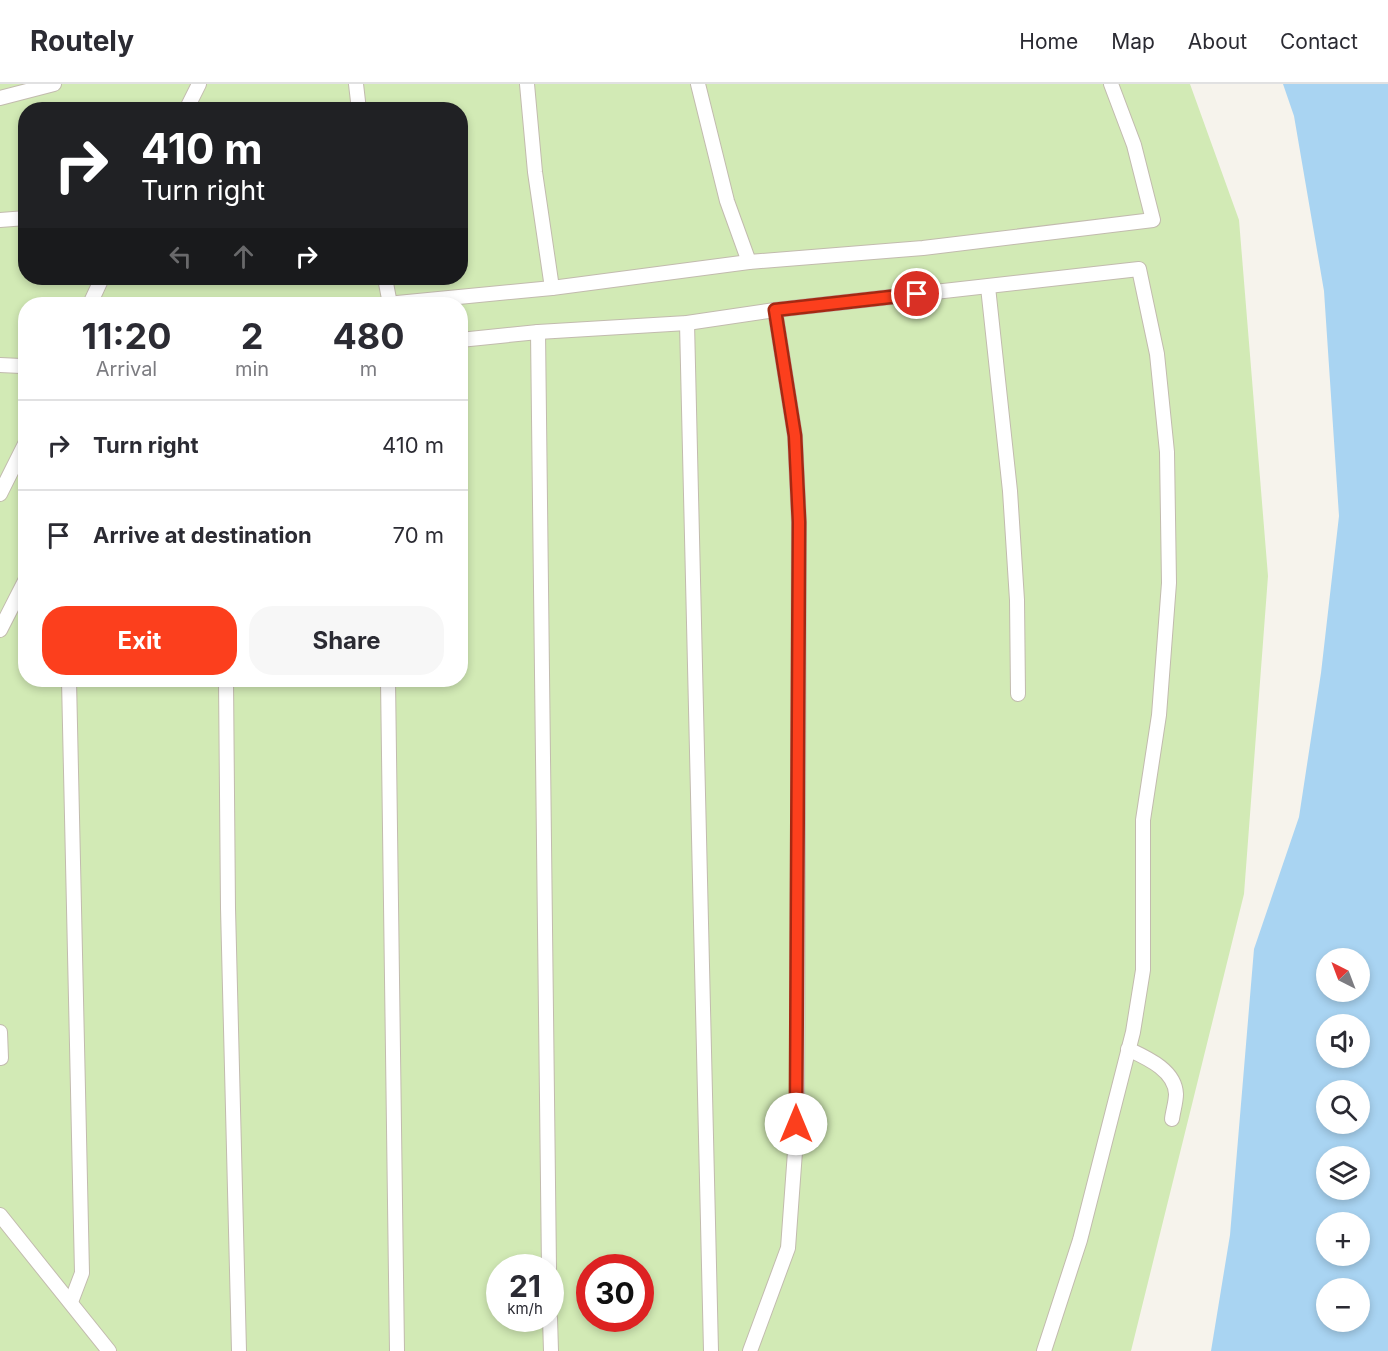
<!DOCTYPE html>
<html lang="en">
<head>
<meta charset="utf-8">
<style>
  :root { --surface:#fff; --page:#f7f7f7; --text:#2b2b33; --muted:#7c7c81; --line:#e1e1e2; --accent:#fc3f1d }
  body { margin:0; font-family:Inter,sans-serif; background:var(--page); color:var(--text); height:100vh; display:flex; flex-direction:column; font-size:22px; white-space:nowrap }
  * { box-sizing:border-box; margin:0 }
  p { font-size:20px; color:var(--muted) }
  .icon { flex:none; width:33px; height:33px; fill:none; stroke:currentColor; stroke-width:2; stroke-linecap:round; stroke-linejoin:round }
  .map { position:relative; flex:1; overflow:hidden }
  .side { position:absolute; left:18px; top:213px; width:450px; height:390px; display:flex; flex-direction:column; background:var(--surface); border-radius:24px; box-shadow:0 3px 9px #0003 }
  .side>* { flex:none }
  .top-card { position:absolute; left:18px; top:18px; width:450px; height:183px; border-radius:24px; box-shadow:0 3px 9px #0003; background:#202124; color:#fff; overflow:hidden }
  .needle { width:39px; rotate:318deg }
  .controls { position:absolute; left:1316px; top:864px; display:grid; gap:12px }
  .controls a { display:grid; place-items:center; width:54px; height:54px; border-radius:50%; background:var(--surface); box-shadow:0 3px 9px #0003; font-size:30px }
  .speed { position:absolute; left:486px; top:1170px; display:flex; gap:12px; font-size:30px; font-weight:700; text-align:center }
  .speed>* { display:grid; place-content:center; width:78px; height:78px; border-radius:50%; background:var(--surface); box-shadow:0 3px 9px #0003; line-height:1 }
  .speed small { font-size:15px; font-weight:400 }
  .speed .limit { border:9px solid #d22; background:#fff; color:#111 }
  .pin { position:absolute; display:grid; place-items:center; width:51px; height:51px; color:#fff; margin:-26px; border:3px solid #fff; border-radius:50%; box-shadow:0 2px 6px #0007 }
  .me { position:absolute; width:66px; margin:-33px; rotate:0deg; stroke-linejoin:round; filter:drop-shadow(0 0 4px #0008) }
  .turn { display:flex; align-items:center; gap:21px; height:126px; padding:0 24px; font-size:27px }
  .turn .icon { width:78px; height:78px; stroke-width:2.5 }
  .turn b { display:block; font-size:42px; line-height:51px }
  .lanes { display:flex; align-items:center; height:57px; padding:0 24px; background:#0003; justify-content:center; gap:30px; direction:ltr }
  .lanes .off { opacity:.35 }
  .eta { display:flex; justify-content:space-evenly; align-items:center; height:102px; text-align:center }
  .eta b { font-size:36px; font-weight:700; line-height:42px }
  .action { display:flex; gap:12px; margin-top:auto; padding:12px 24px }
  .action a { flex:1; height:69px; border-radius:24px; background:var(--accent); color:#fff; font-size:24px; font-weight:700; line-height:69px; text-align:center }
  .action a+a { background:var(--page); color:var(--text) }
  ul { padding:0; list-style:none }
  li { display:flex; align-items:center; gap:18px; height:90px; padding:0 24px; border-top:2px solid var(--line) }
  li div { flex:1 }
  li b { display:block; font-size:22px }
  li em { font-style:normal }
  header { display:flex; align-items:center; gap:36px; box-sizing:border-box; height:84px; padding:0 30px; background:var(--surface); border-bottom:2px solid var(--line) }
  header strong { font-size:28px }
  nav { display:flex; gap:33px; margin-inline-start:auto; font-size:21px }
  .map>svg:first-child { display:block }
</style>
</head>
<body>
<header>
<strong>Routely</strong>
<nav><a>Home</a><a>Map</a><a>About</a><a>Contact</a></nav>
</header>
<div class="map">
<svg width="1388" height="1267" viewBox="0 0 1388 1267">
  <rect width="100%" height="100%" fill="#f6f3ec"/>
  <!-- green -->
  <path fill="#d2eab5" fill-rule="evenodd" d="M0,0H1190L1239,136L1268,492L1244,810L1131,1267H0ZM26,26H460V194H26ZM26,220H460V596H26ZM500,1184H550V1234H500ZM590,1184H640V1234H590Z"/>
  <!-- water -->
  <path fill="#a9d4f2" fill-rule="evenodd" d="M1283,0H1388V1267H1211L1230,1151L1254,865L1299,733L1321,589L1339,432L1324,207L1294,32ZM1359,874V908H1326V874ZM1359,940V974H1326V940ZM1359,1006V1040H1326V1006ZM1326,1072H1359V1106H1326ZM1359,1138V1172H1326V1138ZM1359,1204V1238H1326V1204Z"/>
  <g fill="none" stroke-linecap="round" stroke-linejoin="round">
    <defs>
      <g id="minor">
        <polyline points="356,0 359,26"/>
        <polyline points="527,0 535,88 552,204"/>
        <polyline points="698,0 727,117 749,178"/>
        <polyline points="0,14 54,0"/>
        <polyline points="186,26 199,0"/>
        <polyline points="0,136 26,134"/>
        <polyline points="385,194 390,220"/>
        <polyline points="988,203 1010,407 1017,516 1018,610"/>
        <polyline points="90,220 102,194"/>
        <polyline points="387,220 552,204 749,178 923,164 1153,136 1134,61 1111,0"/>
        <polyline points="687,239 711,1267"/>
        <polyline points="538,248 549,1184"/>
        <polyline points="460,256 538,248 687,239 775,226 1139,185 1157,270 1167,368 1169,499 1159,631 1143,736 1143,886 1133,948 1108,1046 1080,1156 1044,1267"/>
        <polyline points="0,281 21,282 26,284"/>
        <polyline points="0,410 26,358"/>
        <polyline points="0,546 26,495"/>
        <polyline points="69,596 82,1189 71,1218"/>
        <polyline points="226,596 228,824 239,1267"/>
        <polyline points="388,596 397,1267"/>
        <polyline points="0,948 1,974"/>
        <path d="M1128,965C1147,974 1175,986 1176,1010C1176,1018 1173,1027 1172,1035"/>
        <polyline points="0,1131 109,1267"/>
        <polyline points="550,1234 551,1267"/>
        <polyline points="750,1267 788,1164 797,1040 799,438 795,352 775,226"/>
      </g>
    </defs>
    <!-- minor casing -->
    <use href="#minor" stroke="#c2bbae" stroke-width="16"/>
    <!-- minor -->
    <use href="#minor" stroke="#fff" stroke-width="14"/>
  </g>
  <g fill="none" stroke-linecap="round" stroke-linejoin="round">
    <defs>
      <polyline id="route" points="796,1040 799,438 795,352 775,226 917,210"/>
    </defs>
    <!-- route casing -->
    <use href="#route" stroke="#a42913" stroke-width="15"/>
    <!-- route -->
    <use href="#route" stroke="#fc3f1d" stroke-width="10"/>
  </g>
</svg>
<div class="controls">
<a><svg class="needle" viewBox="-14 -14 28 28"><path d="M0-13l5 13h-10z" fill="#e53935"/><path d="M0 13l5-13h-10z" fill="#7c7c81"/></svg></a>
<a><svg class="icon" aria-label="sound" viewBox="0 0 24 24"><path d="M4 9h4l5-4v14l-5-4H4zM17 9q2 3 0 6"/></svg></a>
<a><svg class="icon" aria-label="search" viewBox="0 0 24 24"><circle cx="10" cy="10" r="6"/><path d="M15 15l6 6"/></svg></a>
<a><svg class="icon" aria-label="layers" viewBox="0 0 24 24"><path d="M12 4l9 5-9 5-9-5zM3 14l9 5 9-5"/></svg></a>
<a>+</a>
<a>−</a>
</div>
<div class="speed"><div>21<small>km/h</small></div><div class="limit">30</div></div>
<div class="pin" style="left:917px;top:210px;background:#d93025"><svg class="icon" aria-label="arrive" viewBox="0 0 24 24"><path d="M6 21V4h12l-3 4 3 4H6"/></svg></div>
<svg class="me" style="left:796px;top:1040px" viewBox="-20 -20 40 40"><circle r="19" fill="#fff"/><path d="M0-13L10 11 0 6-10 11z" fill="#fc3f1d"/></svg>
<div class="top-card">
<div class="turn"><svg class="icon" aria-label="right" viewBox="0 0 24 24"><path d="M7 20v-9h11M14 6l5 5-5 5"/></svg><div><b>410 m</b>Turn right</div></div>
<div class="lanes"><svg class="icon off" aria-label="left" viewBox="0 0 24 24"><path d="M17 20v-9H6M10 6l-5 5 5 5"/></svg><svg class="icon off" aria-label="ahead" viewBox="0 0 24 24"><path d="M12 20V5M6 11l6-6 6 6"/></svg><svg class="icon" aria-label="right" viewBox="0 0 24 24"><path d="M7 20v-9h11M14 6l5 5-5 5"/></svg></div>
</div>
<section class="side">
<div class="eta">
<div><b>11:20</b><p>Arrival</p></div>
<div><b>2</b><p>min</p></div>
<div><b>480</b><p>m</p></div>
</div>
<ul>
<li><svg class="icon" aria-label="right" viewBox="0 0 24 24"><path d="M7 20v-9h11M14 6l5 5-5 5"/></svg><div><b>Turn right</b></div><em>410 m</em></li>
<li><svg class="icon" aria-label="arrive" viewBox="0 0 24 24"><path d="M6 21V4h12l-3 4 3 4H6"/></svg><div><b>Arrive at destination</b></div><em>70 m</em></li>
</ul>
<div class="action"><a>Exit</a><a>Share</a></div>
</section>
</div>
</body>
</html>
